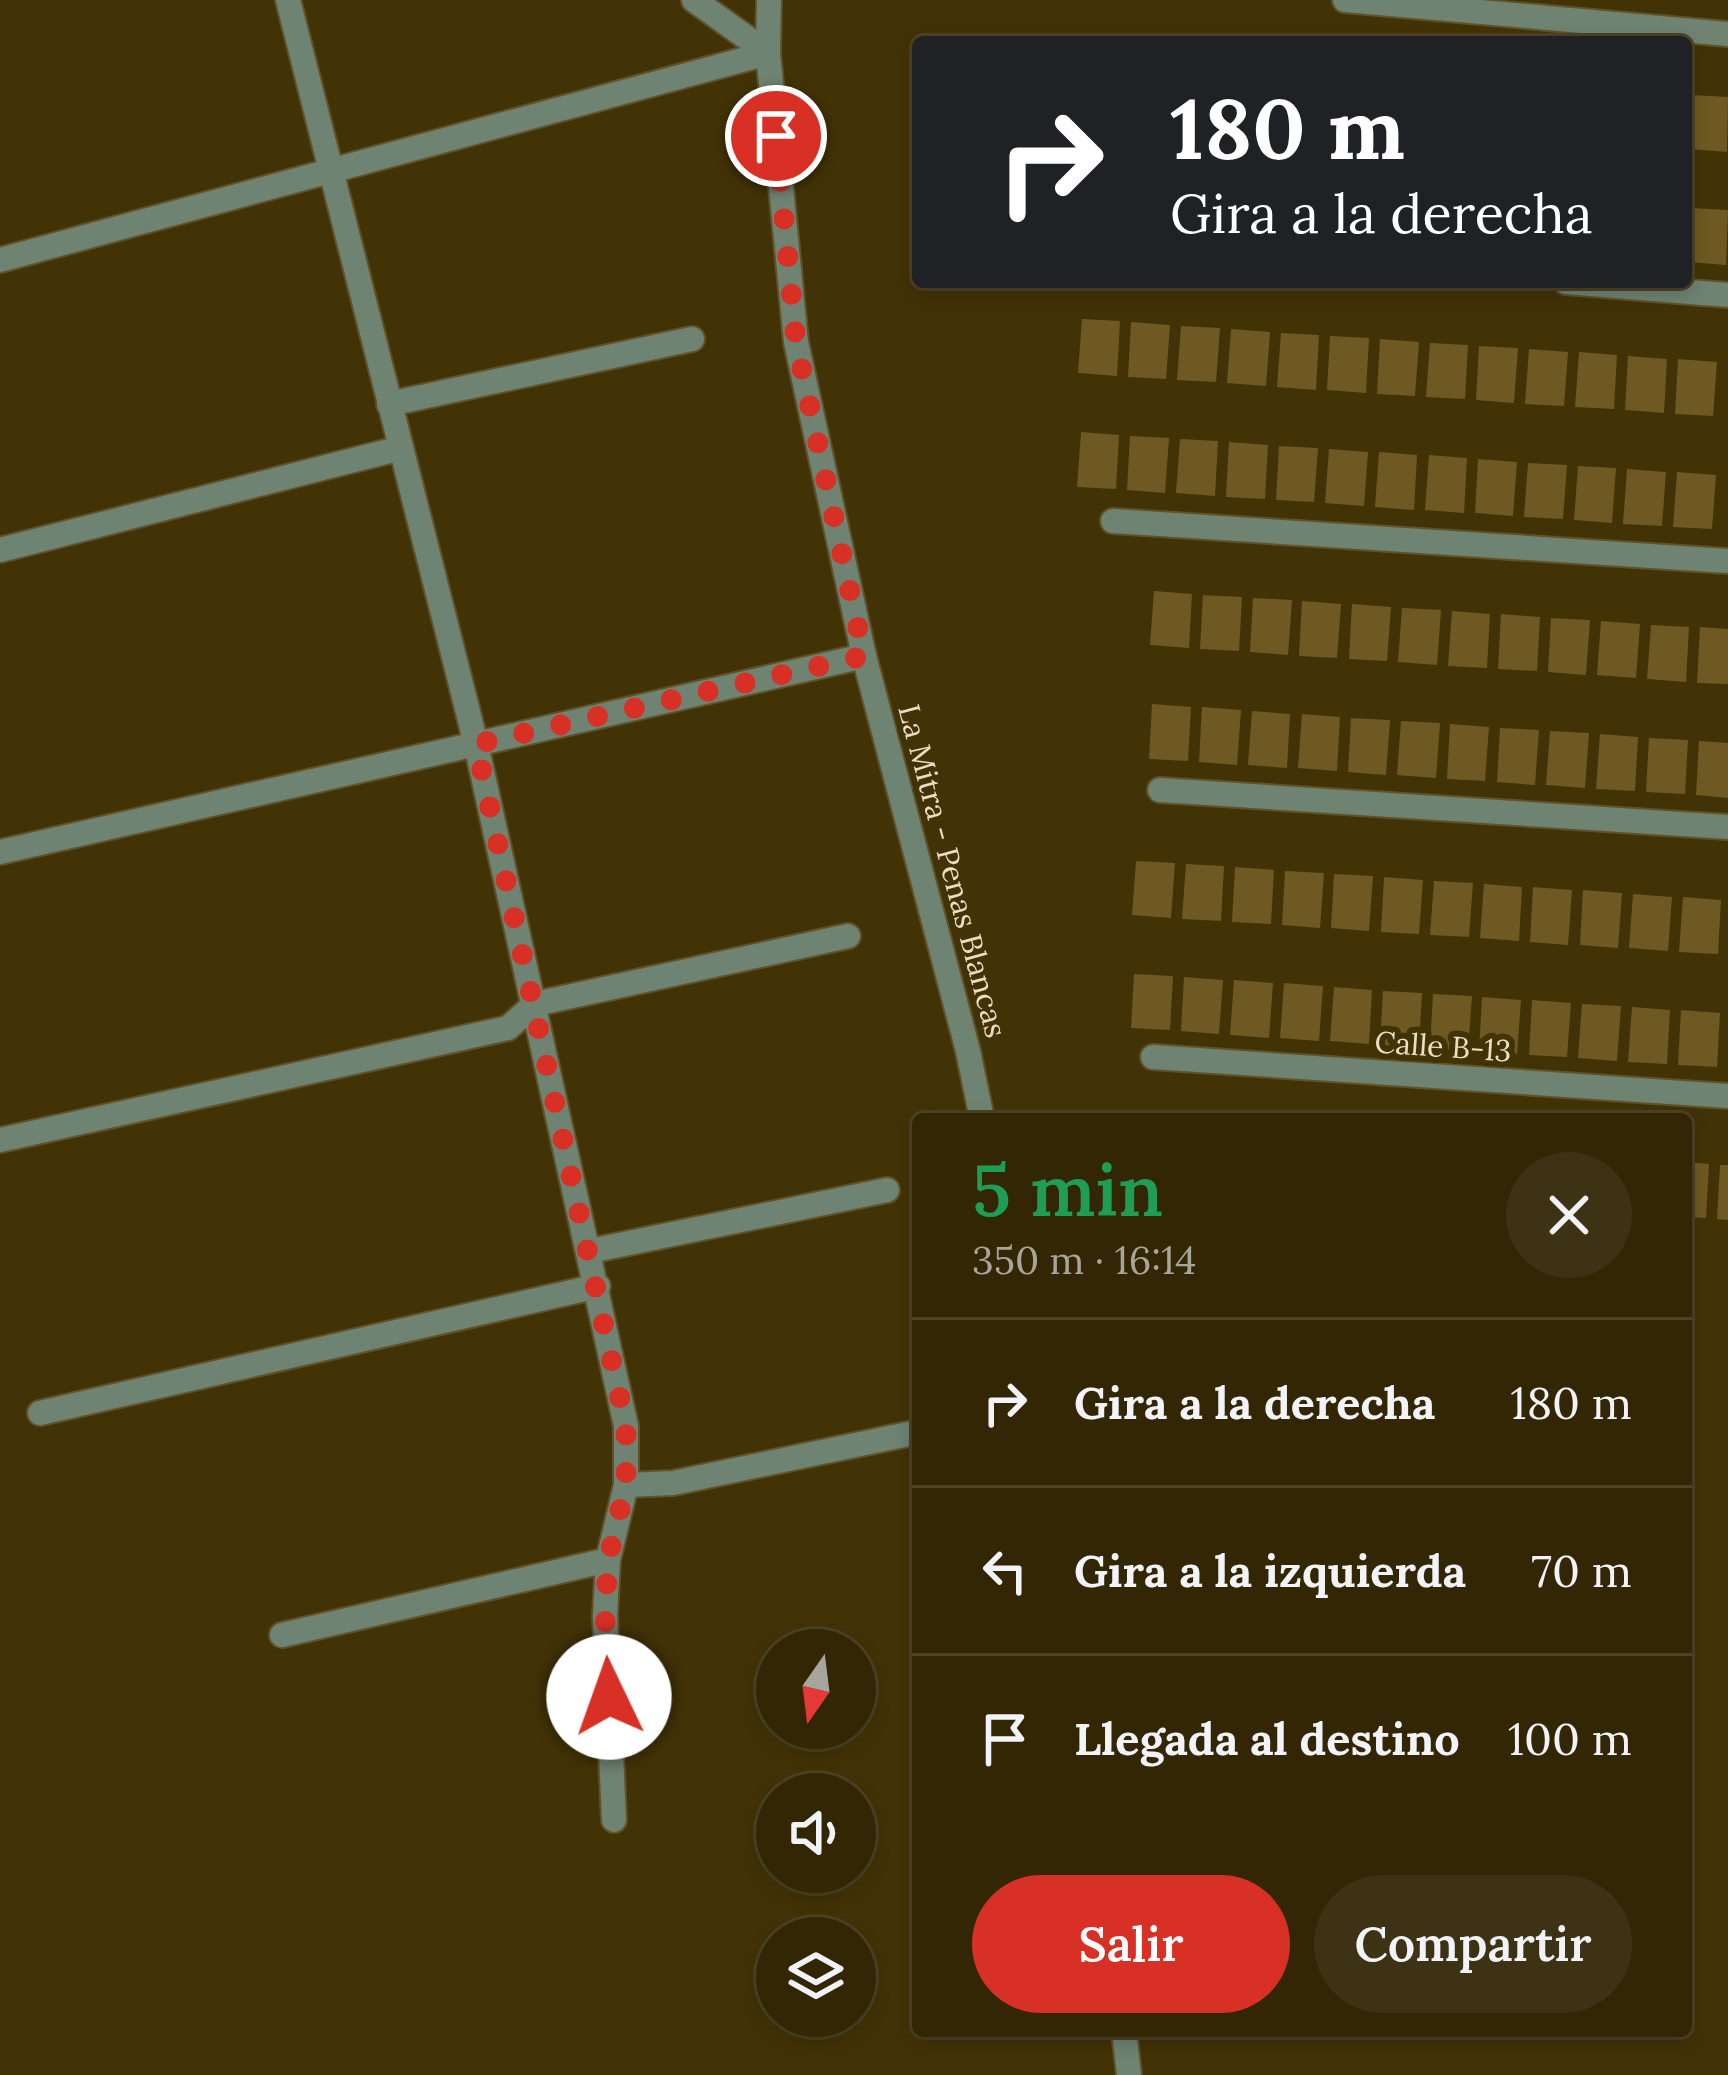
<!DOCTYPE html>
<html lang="es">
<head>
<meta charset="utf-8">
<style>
  :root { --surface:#322604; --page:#3d3213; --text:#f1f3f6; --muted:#a8a59a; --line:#4d4326; --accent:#d93025 }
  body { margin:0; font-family:Lora,serif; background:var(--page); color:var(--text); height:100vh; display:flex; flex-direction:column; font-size:45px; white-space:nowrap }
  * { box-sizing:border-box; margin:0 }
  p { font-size:39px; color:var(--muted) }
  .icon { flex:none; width:66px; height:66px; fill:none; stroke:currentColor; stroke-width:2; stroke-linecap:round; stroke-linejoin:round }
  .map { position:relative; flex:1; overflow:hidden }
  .panel { position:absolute; left:912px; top:1113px; width:780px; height:924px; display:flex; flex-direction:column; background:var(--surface); border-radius:12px; box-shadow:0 6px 18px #0003,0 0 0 3px var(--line) }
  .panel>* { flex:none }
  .top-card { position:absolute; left:912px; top:36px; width:780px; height:252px; border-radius:12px; box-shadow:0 6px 18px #0003,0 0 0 3px var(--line); background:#202124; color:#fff; overflow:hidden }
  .needle { width:78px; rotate:194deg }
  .fabs { position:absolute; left:756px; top:1629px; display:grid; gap:24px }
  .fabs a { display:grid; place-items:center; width:120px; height:120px; border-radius:50%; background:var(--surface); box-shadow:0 6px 18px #0003,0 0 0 3px var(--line); font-size:60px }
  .pin { position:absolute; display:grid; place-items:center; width:102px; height:102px; color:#fff; margin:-51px; border:6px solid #fff; border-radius:50%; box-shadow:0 3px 12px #0007 }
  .me { position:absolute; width:132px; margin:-66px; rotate:357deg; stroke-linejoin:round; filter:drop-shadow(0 0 9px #0008) }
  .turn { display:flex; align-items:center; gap:42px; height:252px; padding:0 60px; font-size:54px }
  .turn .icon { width:156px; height:156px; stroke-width:2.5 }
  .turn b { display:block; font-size:84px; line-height:102px }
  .round { display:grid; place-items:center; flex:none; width:126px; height:126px; border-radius:63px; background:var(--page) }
  .summary { display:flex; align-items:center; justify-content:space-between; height:204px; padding:0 60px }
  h1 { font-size:72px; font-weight:600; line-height:90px; color:#1e9e55 }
  .cta { display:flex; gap:24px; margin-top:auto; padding:24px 60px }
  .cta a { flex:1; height:138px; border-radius:72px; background:var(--accent); color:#fff; font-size:48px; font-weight:600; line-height:138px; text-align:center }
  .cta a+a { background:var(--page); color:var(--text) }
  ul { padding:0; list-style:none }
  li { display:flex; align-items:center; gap:36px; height:168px; padding:0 60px; border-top:3px solid var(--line) }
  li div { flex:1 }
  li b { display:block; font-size:45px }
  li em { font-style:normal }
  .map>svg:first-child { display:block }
</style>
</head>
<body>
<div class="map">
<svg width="1728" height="2075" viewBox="0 0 1728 2075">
  <rect width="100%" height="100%" fill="#423306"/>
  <!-- building -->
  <g fill="#6e5922">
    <polygon points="1692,95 1728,97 1727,152 1689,149"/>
    <polygon points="1691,208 1728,210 1726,265 1687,262"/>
    <polygon points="1082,319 1120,321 1117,376 1078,373"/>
    <polygon points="1131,322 1170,325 1166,379 1128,377"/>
    <polygon points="1181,326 1220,328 1216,382 1177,380"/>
    <polygon points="1231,329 1270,332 1266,386 1227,383"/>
    <polygon points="1281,333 1319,335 1316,390 1277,387"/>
    <polygon points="1330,336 1369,338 1366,393 1327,390"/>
    <polygon points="1380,339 1419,342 1415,396 1377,394"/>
    <polygon points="1430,343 1468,345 1465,399 1426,397"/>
    <polygon points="1479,346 1518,348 1514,403 1476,400"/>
    <polygon points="1529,349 1568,352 1564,406 1525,404"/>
    <polygon points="1579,352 1617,355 1614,409 1575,407"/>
    <polygon points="1628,356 1667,359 1664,413 1625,410"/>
    <polygon points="1678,359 1717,362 1713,416 1675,414"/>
    <polygon points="1081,432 1119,435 1116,489 1077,487"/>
    <polygon points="1130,436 1169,438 1165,493 1127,490"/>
    <polygon points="1180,439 1218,441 1215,496 1176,493"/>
    <polygon points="1229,442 1268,445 1265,499 1226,497"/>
    <polygon points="1279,446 1318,448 1314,502 1276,500"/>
    <polygon points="1329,449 1368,452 1364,506 1325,503"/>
    <polygon points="1379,452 1417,455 1414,510 1375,507"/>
    <polygon points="1429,455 1467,458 1464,513 1425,510"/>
    <polygon points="1478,459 1517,462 1513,516 1475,513"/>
    <polygon points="1528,463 1567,465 1563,519 1524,517"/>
    <polygon points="1578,466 1616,468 1612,523 1574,520"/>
    <polygon points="1627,469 1666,472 1662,526 1623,524"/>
    <polygon points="1677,472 1716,475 1712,529 1673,527"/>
    <polygon points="1154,591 1192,594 1189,648 1150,645"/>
    <polygon points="1203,595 1242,597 1239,651 1200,649"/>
    <polygon points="1253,598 1292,600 1288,655 1250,652"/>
    <polygon points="1302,601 1341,604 1337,658 1299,656"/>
    <polygon points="1352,604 1391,607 1387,661 1349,659"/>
    <polygon points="1402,608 1441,610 1437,665 1398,662"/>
    <polygon points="1452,611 1490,614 1487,668 1448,666"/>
    <polygon points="1501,614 1540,617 1537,671 1498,669"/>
    <polygon points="1551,618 1590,620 1586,675 1548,672"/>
    <polygon points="1601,621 1640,624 1636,678 1597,675"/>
    <polygon points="1651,625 1689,627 1686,682 1647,679"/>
    <polygon points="1700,627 1728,629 1728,684 1697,683"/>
    <polygon points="1152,704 1191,707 1188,761 1149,759"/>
    <polygon points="1202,707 1241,710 1237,765 1199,762"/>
    <polygon points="1252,711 1290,714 1287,768 1248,765"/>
    <polygon points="1302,714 1340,717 1337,771 1298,768"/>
    <polygon points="1351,718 1390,720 1386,775 1348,772"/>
    <polygon points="1401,721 1440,723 1436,778 1397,775"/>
    <polygon points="1450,724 1489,727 1485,781 1447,779"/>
    <polygon points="1500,728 1539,730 1535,785 1497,782"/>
    <polygon points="1550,731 1589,733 1585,788 1546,785"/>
    <polygon points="1600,734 1638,737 1635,791 1596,789"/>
    <polygon points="1649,738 1688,740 1685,794 1646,792"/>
    <polygon points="1699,741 1728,743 1728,798 1696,795"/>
    <polygon points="1136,861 1175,863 1171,918 1132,915"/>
    <polygon points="1186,864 1224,866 1221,921 1182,919"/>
    <polygon points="1235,867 1274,870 1271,924 1232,922"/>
    <polygon points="1285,871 1324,873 1320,928 1282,925"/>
    <polygon points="1334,874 1373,876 1369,931 1331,928"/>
    <polygon points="1384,877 1423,880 1419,934 1381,932"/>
    <polygon points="1434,881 1473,883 1469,937 1430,935"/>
    <polygon points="1484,884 1522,887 1519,941 1480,938"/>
    <polygon points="1533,887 1572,890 1568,945 1530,942"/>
    <polygon points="1583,890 1622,893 1618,948 1580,945"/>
    <polygon points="1633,894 1672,897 1668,951 1629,948"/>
    <polygon points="1683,897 1721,900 1718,954 1679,952"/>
    <polygon points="1134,974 1173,976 1170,1030 1131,1028"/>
    <polygon points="1184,977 1223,980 1219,1034 1181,1031"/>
    <polygon points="1234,980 1273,983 1269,1038 1230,1035"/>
    <polygon points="1284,983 1323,986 1319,1041 1280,1038"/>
    <polygon points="1334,987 1372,990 1369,1044 1330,1041"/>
    <polygon points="1383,991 1422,993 1419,1047 1380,1045"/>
    <polygon points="1433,994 1472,996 1468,1051 1430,1048"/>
    <polygon points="1482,997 1521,1000 1517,1054 1479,1052"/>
    <polygon points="1532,1000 1571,1003 1567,1057 1529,1055"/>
    <polygon points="1582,1004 1621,1006 1617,1061 1578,1058"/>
    <polygon points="1632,1007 1670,1010 1667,1064 1628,1062"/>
    <polygon points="1681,1010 1720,1013 1717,1067 1678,1065"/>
    <polygon points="1686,1162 1709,1164 1706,1218 1686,1217"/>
    <polygon points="1720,1165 1728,1165 1728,1220 1717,1219"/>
  </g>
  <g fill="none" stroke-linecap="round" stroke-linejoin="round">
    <defs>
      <g id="street">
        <polyline points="288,0 476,744 626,1426 626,1485 608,1560 605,1616 614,1820"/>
        <polyline points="694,0 768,53"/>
        <polyline points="769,0 768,53 796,342 864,656 968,1051 982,1119"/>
        <polyline points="1345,0 1728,34"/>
        <polyline points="0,260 768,53"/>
        <polyline points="1566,282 1728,295"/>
        <polyline points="389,404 692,339"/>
        <polyline points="1113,521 1728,561"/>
        <polyline points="0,550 401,448"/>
        <polyline points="1160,790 1728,827"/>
        <polyline points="0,852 864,656"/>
        <polyline points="1153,1057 1728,1096"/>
        <polyline points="0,1140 508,1028 535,1004 848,936"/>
        <polyline points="590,1251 887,1190"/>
        <polyline points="40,1413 598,1286"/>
        <polyline points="626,1485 673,1483 918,1432"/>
        <polyline points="282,1635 608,1560"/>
        <polyline points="1124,2031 1129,2075"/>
      </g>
    </defs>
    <!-- street casing -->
    <use href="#street" stroke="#605228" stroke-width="28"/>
    <!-- street -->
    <use href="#street" stroke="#6f8372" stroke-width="24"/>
  </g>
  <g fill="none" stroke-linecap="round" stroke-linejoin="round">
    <!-- route -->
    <polyline stroke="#d93025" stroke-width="21" stroke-dasharray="0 37.8" points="609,1697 605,1616 608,1560 626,1485 626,1426 476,744 864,656 796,342 776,136"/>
  </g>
  <g text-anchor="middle" stroke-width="12" stroke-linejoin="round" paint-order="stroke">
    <!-- street labels -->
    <g font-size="30" fill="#eadec3" stroke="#423306">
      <text transform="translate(952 871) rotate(75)" y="10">La Mitra - Penas Blancas</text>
      <text transform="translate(1443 1047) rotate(4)" y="10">Calle B-13</text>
    </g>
  </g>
</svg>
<div class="fabs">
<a><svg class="needle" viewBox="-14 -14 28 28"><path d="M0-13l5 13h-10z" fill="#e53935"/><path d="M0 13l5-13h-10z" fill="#a8a59a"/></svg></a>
<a><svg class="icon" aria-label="sound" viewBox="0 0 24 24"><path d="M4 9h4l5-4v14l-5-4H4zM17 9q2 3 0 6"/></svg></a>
<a><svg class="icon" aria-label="layers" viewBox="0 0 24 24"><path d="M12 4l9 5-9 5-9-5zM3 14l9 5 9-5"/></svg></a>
</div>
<div class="pin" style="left:776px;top:136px;background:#d93025"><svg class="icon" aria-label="arrive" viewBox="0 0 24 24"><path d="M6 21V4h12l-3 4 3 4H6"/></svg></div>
<svg class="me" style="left:609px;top:1697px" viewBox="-20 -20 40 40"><circle r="19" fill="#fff"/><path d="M0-13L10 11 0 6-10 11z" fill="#d93025"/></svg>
<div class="top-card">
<div class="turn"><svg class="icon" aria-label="right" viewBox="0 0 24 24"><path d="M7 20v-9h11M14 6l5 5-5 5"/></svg><div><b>180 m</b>Gira a la derecha</div></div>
</div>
<section class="panel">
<div class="summary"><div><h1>5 min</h1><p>350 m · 16:14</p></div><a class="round"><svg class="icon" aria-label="close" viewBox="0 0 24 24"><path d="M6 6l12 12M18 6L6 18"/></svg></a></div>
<ul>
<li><svg class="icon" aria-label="right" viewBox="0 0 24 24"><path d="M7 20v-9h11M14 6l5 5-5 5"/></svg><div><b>Gira a la derecha</b></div><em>180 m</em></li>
<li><svg class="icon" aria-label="left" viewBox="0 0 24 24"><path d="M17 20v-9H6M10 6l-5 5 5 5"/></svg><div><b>Gira a la izquierda</b></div><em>70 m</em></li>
<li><svg class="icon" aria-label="arrive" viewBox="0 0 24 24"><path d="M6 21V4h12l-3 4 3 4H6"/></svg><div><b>Llegada al destino</b></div><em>100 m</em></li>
</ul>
<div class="cta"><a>Salir</a><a>Compartir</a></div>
</section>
</div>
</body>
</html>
